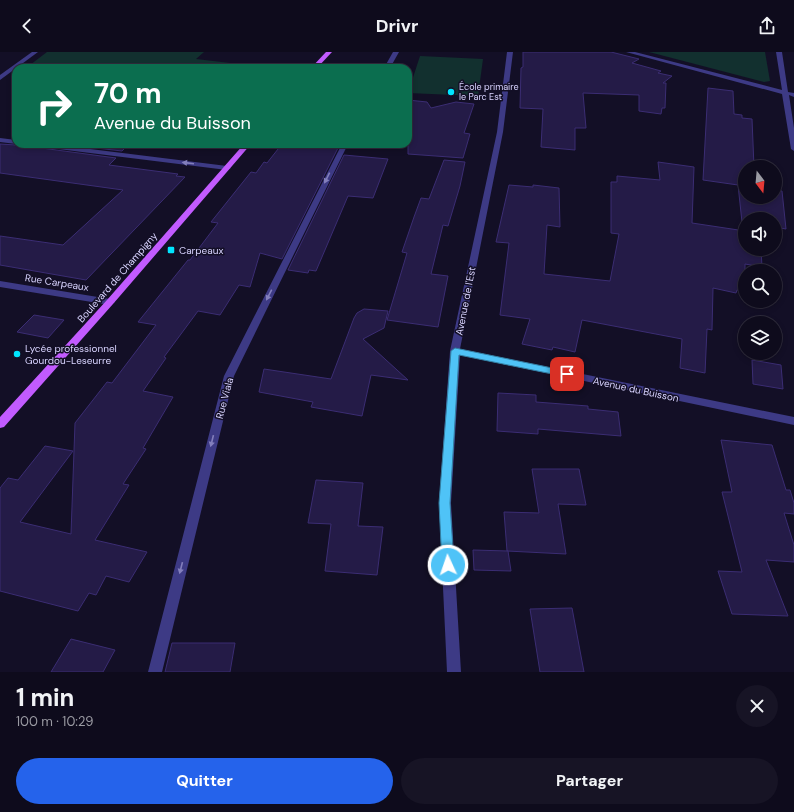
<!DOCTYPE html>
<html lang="fr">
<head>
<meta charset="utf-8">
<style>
  :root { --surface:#0e0b1c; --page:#171425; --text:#f1f3f6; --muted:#9b9ba3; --line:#2e2b3b; --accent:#2563eb }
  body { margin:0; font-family:"DM Sans",sans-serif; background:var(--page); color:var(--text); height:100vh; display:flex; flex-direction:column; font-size:15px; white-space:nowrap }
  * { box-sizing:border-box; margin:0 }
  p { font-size:13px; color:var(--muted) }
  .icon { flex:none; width:22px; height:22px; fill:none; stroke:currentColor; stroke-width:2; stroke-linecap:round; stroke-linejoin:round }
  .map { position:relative; height:620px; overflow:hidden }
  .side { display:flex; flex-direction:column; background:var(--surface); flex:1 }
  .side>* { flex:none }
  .top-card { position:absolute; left:12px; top:12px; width:400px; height:84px; border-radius:12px; box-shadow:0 2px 6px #0003,0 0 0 1px var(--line); background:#0b6e4f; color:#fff; overflow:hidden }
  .needle { width:26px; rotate:164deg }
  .controls { position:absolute; left:738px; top:108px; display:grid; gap:8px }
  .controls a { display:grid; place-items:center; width:44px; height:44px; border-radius:50%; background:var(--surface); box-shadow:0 2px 6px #0003,0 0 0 1px var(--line); font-size:20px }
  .pin { position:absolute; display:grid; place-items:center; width:34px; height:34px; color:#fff; margin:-17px; border-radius:8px; box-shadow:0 2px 6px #0006 }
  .me { position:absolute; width:44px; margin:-22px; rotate:357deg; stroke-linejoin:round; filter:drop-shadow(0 0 3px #0008) }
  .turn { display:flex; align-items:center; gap:14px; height:84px; padding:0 16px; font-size:18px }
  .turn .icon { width:52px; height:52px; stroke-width:2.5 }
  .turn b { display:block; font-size:28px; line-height:34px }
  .round { display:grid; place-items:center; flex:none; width:42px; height:42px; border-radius:21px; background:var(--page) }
  .headline { display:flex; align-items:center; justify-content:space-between; height:68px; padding:0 16px }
  h1 { font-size:24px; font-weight:700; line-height:30px }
  .action { display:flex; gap:8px; margin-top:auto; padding:8px 16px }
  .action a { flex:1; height:46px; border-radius:24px; background:var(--accent); color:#fff; font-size:16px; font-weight:700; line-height:46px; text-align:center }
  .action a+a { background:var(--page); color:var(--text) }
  header { display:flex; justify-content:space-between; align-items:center; height:52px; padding:0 16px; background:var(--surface); font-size:18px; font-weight:700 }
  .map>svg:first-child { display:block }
</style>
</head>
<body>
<header><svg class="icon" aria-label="back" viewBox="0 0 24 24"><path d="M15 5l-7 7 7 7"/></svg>Drivr<svg class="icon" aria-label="share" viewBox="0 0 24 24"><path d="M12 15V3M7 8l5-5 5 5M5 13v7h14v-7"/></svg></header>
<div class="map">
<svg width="794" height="620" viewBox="0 0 794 620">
  <rect width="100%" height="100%" fill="#130f26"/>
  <!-- green -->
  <g fill="#12302f">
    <polygon points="47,0 204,0 196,7 272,16 26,16"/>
    <polygon points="649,0 765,0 770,29 764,30"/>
    <polygon points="420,4 483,7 478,44 408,41"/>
  </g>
  <!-- building -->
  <g fill="#241b47" stroke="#3b2d73">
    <polygon points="523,0 611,0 639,7 632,11 661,19 658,21 672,24 663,31 666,31 665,56 662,56 661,62 639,59 639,43 583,41 586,76 575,76 575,98 541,95 543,57 520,56 521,16 523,15"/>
    <polygon points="708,36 733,39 734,62 742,63 742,66 752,67 754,115 745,115 745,145 775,145 775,138 782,139 786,177 775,175 775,167 745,167 745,171 742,170 738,133 703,128"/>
    <polygon points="408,48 427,50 431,56 456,50 474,52 464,81 470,82 463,106 408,102"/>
    <polygon points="0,92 16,93 30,92 34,95 116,106 109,113 178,122 176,124 185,125 86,228 0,213 0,184 63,193 123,138 0,121"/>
    <polygon points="62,92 129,92 122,99"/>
    <polygon points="282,92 339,94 282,207 260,201 250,235 239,233 220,263 198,259 164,305 166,306 143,339 173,345 143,396 146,397 123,432 129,433 95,488 147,500 129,530 106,524 96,543 89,541 78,559 0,539 0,436 8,426 18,428 45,394 73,399 20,470 71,482 75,371 107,330 112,331 156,273 138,270 188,208 190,208 218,171 211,170 251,120 256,121 264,110 267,111"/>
    <polygon points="344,103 388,107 373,146 348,144 316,219 309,218 308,221 288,218"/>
    <polygon points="444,108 465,110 460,134 448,174 443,173 431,222 448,224 438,275 387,268 407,201 402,200 414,165 421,146 429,147"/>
    <polygon points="658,110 694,115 692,171 745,179 745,197 761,197 762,215 745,212 745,239 737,238 736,241 713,236 712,278 707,277 705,321 680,316 682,287 582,268 575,300 553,295 552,298 522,292 530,267 500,263 509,191 496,190 509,133 533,135 533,133 559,136 560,175 547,173 544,222 610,229 619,182 611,181 611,130 617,130 617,124 660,128"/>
    <polygon points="364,257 388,259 384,276 363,287 408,328 371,323 362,364 311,355 313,350 259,340 264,317 331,327 354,266 357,261"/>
    <polygon points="34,263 64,268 48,286 17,280"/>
    <polygon points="752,308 781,313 783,337 753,332"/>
    <polygon points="498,341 536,343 536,350 588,354 588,357 618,360 621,384 538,377 538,382 497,379"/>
    <polygon points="721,388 772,393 786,438 790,438 794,451 794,462 784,461 794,493 794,510 766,508 788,564 732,562 718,519 742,520 722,440 732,440"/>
    <polygon points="532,417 579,417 586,453 558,452 566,502 507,499 504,460 539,461"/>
    <polygon points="316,428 363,431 358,474 383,475 377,523 325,519 331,472 308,471"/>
    <polygon points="473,498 508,499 511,519 474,518"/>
    <polygon points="572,556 584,620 540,620 530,557"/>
    <polygon points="71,587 115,598 103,620 51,620"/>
    <polygon points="172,591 235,591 230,620 165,620"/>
  </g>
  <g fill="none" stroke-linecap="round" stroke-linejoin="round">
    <!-- minor -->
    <g fill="#3d3a85" fill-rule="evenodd">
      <polygon points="32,0 38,0 0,28 0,23"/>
      <polygon points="393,0 399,0 390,16 384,16"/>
      <polygon points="507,0 513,0 503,80 460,297 794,365 794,373 460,303 451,451 461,620 447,620 439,451 450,299 497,80"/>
      <polygon points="626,0 635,0 782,38 776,0 782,0 788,40 794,41 794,45 789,43 794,76 794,99 791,97 782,42"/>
      <polygon points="0,86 16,88 16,92 0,90"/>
      <polygon points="31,92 50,92 227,114 231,116 227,118 34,94"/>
      <polygon points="342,92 348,92 234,324 162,620 148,620 224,324"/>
      <polygon points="0,229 110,247 115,250 110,253 0,235"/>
    </g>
    <!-- major -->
    <g fill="#c25bff" fill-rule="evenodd">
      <polygon points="326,0 332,0 317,16 311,16"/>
      <polygon points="244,92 251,92 113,252 4,375 0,376 0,365 107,248"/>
    </g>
  </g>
  <!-- one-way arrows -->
  <defs><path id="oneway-solid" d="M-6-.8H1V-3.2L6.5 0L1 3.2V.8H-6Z"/></defs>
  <g fill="#837fbc">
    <use href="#oneway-solid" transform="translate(188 111) rotate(-173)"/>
    <use href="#oneway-solid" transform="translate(327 126) rotate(116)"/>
    <use href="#oneway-solid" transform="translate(269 243) rotate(117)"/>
    <use href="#oneway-solid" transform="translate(212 389) rotate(104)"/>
    <use href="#oneway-solid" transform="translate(181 516) rotate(104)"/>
  </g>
  <!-- route -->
  <polygon fill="#4fc3f7" stroke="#337fa1" points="455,296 567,319 571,322 567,325 459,303 450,451 454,513 452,516 448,518 444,516 442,513 439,451 451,299"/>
  <!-- markers -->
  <g fill="#00e5ff" stroke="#130f26" stroke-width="1.5">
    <circle cx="451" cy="40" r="4"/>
    <rect x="167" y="194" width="8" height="8" rx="2"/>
    <circle cx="17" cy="302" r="4"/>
  </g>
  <g text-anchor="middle" stroke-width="3" stroke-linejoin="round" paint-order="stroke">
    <!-- far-poi labels -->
    <g font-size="9" fill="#d9d4ff" stroke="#130f26" text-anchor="start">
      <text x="459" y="38">École primaire<tspan x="459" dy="10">le Parc Est</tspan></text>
    </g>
    <!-- poi labels -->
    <g font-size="10" fill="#d9d4ff" stroke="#130f26" text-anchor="start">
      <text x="179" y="202">Carpeaux</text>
      <text x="25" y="300">Lycée professionnel<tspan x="25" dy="12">Gourdou-Leseurre</tspan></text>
    </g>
    <!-- street labels -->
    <g font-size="10" fill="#d9d4ff" stroke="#130f26">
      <text transform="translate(117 225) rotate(-49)" y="4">Boulevard de Champigny</text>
      <text transform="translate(57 230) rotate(9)" y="4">Rue Carpeaux</text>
      <text transform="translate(465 249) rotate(-79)" y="4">Avenue de l'Est</text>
      <text transform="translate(636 337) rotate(12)" y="4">Avenue du Buisson</text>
      <text transform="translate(224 346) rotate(-75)" y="4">Rue Viala</text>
    </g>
  </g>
</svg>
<div class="controls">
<a><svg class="needle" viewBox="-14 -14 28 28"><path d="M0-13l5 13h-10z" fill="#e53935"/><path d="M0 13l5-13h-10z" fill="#9b9ba3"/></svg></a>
<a><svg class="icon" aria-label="sound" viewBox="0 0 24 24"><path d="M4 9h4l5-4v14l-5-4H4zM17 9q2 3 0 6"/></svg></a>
<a><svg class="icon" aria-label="search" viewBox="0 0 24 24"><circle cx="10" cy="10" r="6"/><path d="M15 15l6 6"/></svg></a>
<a><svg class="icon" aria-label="layers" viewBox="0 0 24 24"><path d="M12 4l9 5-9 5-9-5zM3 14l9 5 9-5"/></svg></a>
</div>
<div class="pin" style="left:567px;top:322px;background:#d93025"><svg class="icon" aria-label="arrive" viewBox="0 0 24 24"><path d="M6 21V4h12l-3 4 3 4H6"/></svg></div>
<svg class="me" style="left:448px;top:513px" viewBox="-20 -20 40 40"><circle r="17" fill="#4fc3f7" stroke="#fff" stroke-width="3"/><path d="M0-11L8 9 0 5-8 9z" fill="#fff"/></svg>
<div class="top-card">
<div class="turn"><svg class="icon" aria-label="right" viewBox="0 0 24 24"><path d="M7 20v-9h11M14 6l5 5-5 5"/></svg><div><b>70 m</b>Avenue du Buisson</div></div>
</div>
</div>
<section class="side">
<div class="headline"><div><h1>1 min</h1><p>100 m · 10:29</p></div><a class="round"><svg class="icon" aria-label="close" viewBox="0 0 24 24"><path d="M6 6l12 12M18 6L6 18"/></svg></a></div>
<div class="action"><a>Quitter</a><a>Partager</a></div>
</section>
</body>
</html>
